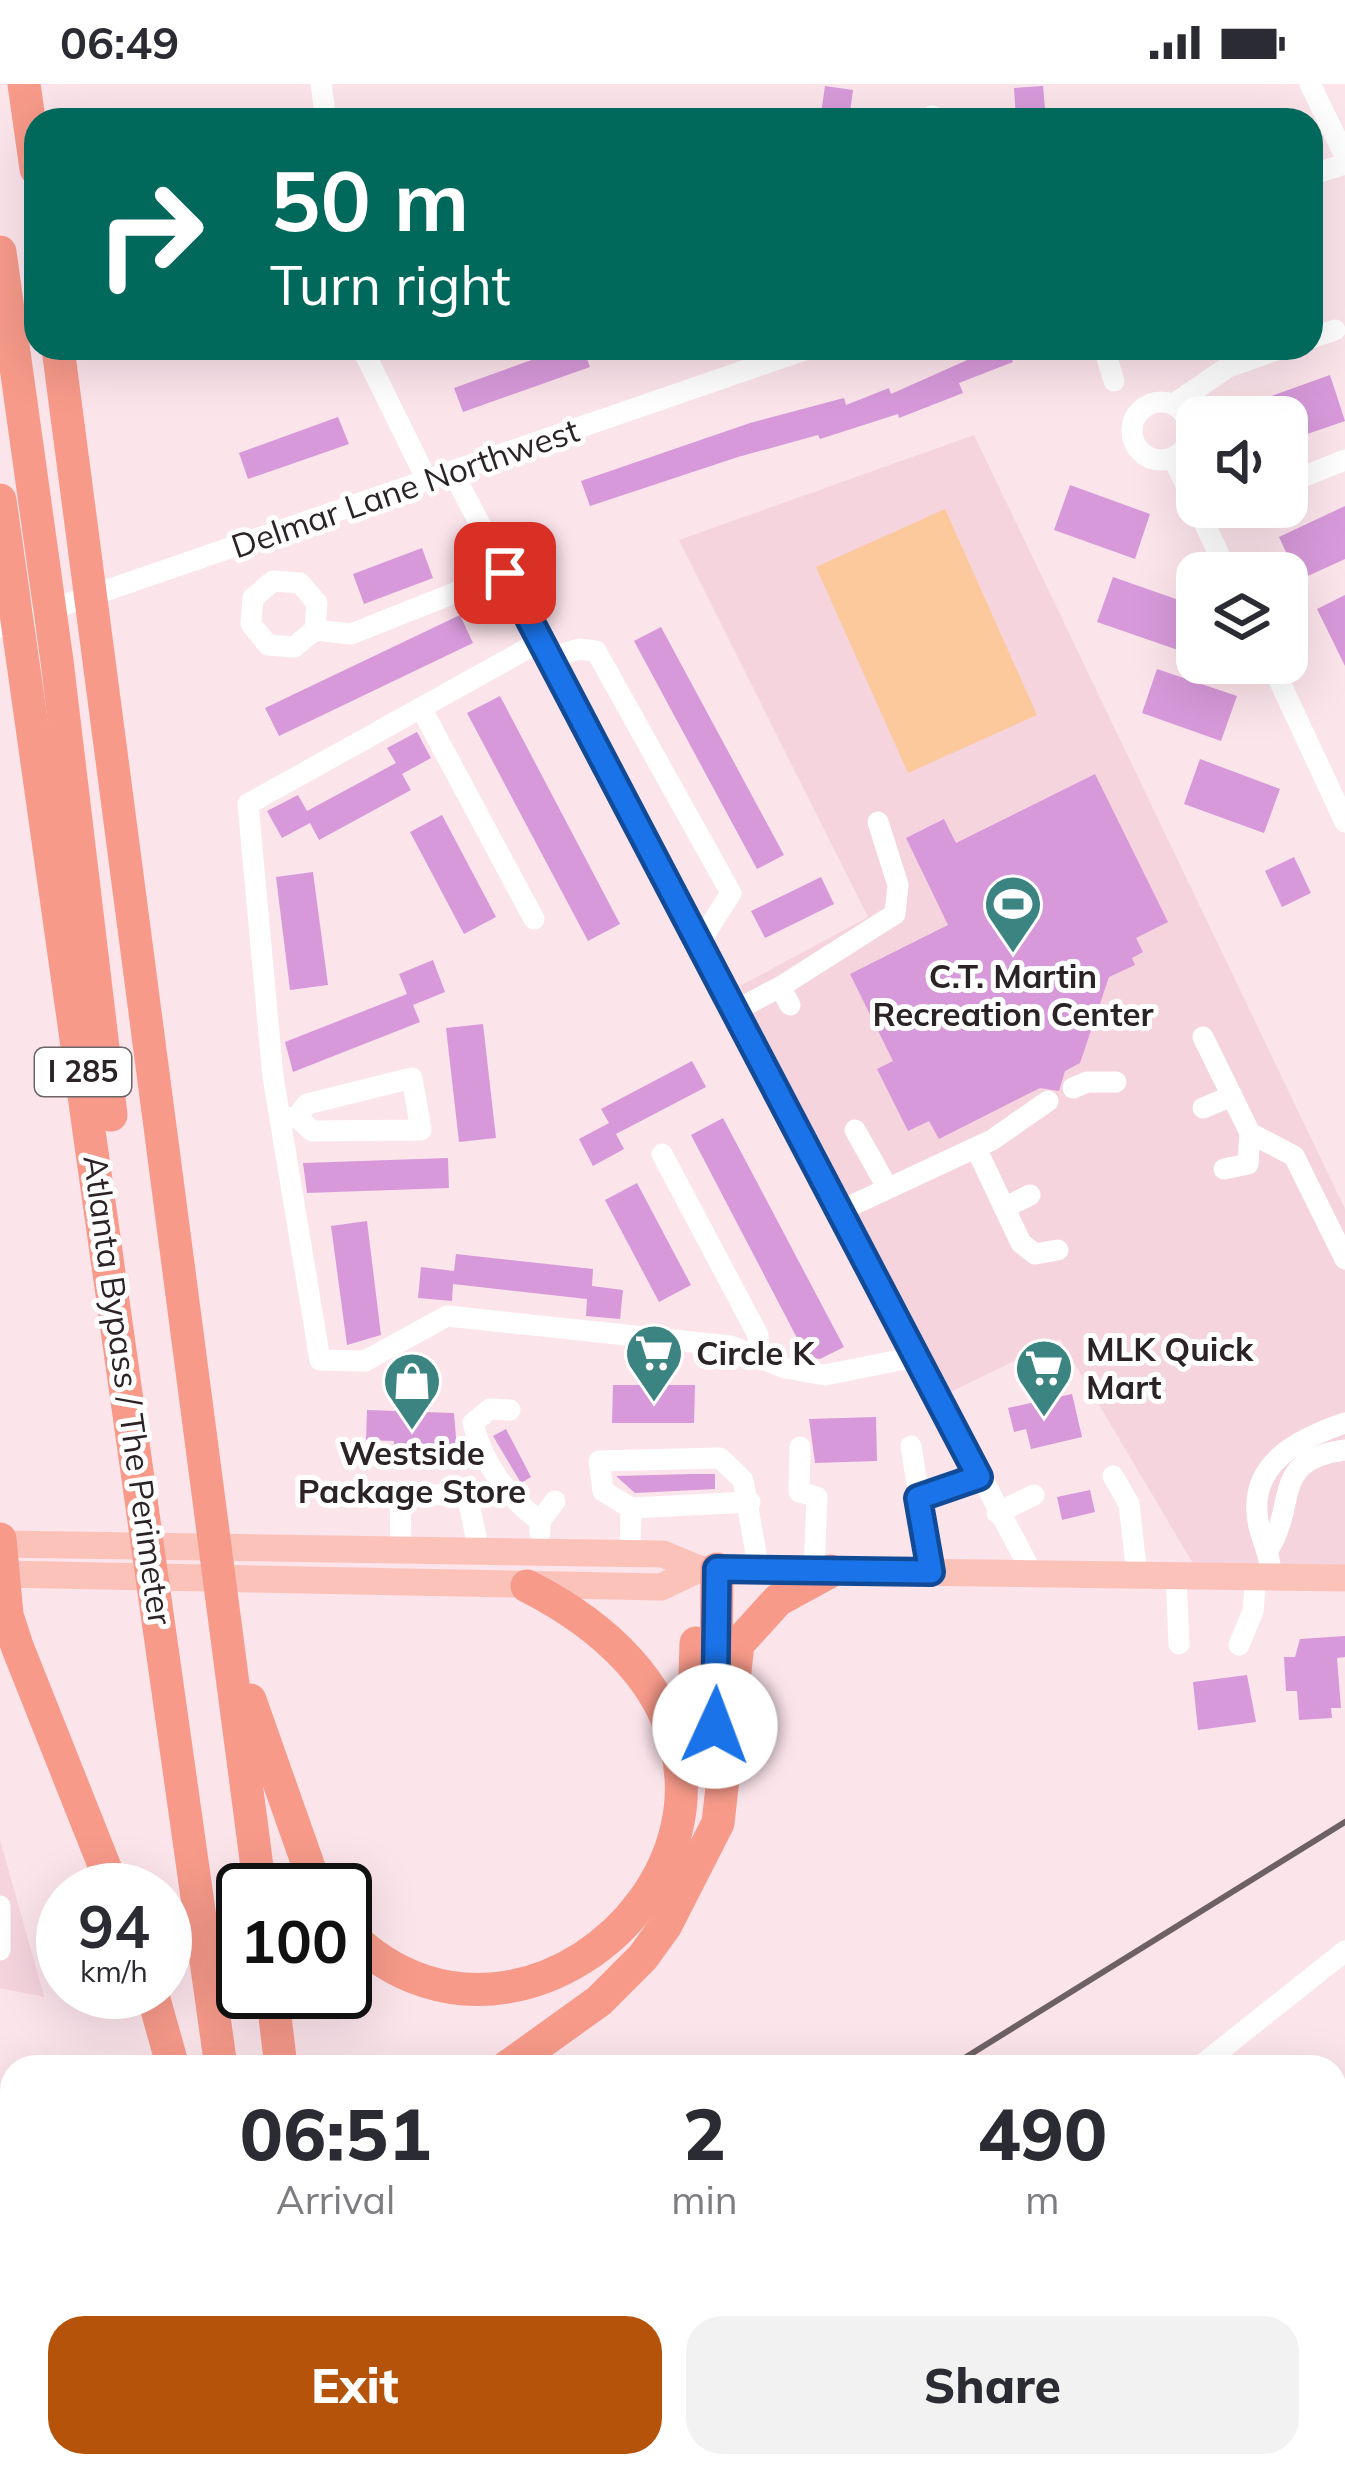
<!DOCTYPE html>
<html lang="en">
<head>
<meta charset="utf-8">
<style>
  :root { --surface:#fff; --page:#f2f2f3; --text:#2b2b33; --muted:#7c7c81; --accent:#b45309 }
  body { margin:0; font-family:Mulish,sans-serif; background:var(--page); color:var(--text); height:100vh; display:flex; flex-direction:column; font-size:45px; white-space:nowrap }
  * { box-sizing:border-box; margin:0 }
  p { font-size:39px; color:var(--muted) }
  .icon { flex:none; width:66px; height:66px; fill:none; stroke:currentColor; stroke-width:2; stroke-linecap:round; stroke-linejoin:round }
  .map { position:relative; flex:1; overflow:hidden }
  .panel { position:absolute; left:0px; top:1971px; width:1347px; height:423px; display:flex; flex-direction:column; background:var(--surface); border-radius:36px 36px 0 0; box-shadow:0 12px 48px #0002 }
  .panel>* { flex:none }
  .guide { position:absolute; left:24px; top:24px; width:1299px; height:252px; border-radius:36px; box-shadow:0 12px 48px #0002; background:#00695c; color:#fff; overflow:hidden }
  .buttons { position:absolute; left:1176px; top:312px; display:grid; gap:24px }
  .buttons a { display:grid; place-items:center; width:132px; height:132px; border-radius:24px; background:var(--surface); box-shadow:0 12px 48px #0002; font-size:60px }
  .speed { position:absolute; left:36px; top:1779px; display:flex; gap:24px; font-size:60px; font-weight:700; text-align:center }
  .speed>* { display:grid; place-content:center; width:156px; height:156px; border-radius:50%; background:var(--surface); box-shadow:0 12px 48px #0002; line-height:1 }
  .speed small { font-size:30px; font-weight:400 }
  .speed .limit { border:6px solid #111; border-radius:18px; background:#fff; color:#111 }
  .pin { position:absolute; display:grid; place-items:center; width:102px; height:102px; color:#fff; margin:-51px; border-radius:24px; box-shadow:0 6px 18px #0006 }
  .me { position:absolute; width:132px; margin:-66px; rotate:2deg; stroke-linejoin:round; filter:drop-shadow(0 0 9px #0008) }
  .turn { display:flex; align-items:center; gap:42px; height:252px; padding:0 48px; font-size:54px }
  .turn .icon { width:156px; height:156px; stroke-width:2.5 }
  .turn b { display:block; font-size:84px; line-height:102px }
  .eta { display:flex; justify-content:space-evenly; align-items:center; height:204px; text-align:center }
  .eta b { font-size:72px; font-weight:800; line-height:84px }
  .cta { display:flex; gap:24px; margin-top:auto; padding:24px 48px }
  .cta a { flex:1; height:138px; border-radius:36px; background:var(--accent); color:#fff; font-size:48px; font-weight:800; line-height:138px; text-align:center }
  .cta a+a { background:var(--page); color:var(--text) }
  .status { display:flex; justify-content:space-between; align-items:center; height:84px; padding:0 60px; background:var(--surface); direction:ltr }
  .status svg { height:33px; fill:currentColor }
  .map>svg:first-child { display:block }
</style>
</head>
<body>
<div class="status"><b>06:49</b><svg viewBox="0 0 49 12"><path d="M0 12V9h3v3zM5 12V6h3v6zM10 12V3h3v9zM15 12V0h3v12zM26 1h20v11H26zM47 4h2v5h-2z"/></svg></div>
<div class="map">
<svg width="1345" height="2393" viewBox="0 0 1345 2393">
  <rect width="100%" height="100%" fill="#fce4eb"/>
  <!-- built -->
  <g fill="#f5d4de">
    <polygon points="974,351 1345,1125 1345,1501 1204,1498 1060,1255 938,1314 740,902 868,833 679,456"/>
    <polygon points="0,1756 44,1912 44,1913 0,1904"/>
  </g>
  <!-- green -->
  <polygon fill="#fbc99c" points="945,425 1037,631 908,689 816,483"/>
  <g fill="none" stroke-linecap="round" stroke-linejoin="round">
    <!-- stream -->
    <g stroke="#d0c8f9" stroke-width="6">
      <polyline points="0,2020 12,2028"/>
      <polyline points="464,2382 471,2393"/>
    </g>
  </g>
  <!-- building -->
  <g fill="#d799da">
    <polygon points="825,2 853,6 849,36 820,36"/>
    <polygon points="1043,2 1046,36 1016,36 1014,4"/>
    <polygon points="546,264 583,264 590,283 463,328 454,304 548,270"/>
    <polygon points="971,264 1008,264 1013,278 959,299 963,309 899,334 898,330 820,355 818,351 738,373 590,422 581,397 750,339 844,314 846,321 889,304 891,310 974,273"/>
    <polygon points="1330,291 1345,337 1287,357 1287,333 1254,333 1249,320"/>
    <polygon points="338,333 349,360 248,395 239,369"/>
    <polygon points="1070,401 1150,430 1135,475 1054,446"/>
    <polygon points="1345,422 1345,475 1299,496 1279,453"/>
    <polygon points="422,464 433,494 364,520 353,490"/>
    <polygon points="1113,493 1193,521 1178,566 1097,538"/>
    <polygon points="1345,511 1345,582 1317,525"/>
    <polygon points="460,531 473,559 279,652 265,624"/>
    <polygon points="661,543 784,771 757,785 634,557"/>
    <polygon points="1157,585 1237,612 1221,657 1142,629"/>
    <polygon points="500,612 620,840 588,857 467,629"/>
    <polygon points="417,648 431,674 402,690 411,706 319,756 310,739 282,754 267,727 298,711 307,727 396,679 387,664"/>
    <polygon points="1200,675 1280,705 1264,749 1184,720"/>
    <polygon points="1095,690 1168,838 1136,854 1143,868 1132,874 1135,881 1109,893 1080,979 1065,987 1059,1007 1040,1004 939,1055 929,1037 908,1047 877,985 893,977 850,890 948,841 906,754 944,735 956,759"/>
    <polygon points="442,731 496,833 464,850 410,748"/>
    <polygon points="1294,773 1311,809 1282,823 1265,787"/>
    <polygon points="313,788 328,901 290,906 276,793"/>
    <polygon points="821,793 834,820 765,854 751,827"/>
    <polygon points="433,876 445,908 413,921 420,938 293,988 285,958 407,910 399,890"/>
    <polygon points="483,940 496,1054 459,1058 446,944"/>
    <polygon points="692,977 706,1003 616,1050 624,1065 593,1082 579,1055 609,1039 601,1025"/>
    <polygon points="723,1034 844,1263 820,1275 807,1273 691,1051"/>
    <polygon points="448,1074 449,1104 307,1109 303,1079"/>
    <polygon points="637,1099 691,1201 659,1218 605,1116"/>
    <polygon points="367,1137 381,1251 347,1261 331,1142"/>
    <polygon points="456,1170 593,1185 592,1202 623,1206 620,1235 586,1232 587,1215 453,1200 452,1217 418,1214 421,1183 454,1187"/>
    <polygon points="613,1301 695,1301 694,1339 612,1339"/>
    <polygon points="1072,1310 1082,1353 1031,1365 1026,1345 1014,1348 1008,1324"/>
    <polygon points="367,1326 454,1329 458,1378 393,1376 394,1357 366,1356"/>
    <polygon points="876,1333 877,1377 815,1379 809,1335"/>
    <polygon points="506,1345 531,1393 521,1399 493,1352"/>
    <polygon points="691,1390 715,1390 715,1405 635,1409 616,1392"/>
    <polygon points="1090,1406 1095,1428 1062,1436 1057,1413"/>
    <polygon points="1345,1552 1345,1573 1337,1574 1341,1624 1331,1624 1332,1634 1299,1636 1297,1607 1286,1607 1284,1573 1295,1573 1300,1555"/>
    <polygon points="1247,1591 1256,1638 1198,1646 1193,1598"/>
  </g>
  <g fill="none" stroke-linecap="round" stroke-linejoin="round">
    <!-- minor -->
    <g stroke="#fff" stroke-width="21">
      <polyline points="321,0 326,36"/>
      <polyline points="1310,0 1345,72"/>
      <polyline points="932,32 934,36"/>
      <polyline points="1311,91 1345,80"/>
      <polyline points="1311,254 1335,246"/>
      <polyline points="362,264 427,396"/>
      <polyline points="1104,264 1114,297"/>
      <circle cx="1161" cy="347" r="29"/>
      <polyline points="1174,320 1228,283 1282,264"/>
      <polyline points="1173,374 1228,489"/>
      <polyline points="452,387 1032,1489"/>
      <polyline points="1287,399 1345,376"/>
      <polyline points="1201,433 1226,423"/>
      <polyline points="0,543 810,264"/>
      <polyline points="315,546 317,519 300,499 273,497 253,514 251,540 268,561 294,563 315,546 351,550 505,489"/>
      <polyline points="541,557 248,720 273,993 320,1276 365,1277 447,1232 730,1262 785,1284 825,1291 915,1273"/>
      <polyline points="550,574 579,565 596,567 731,809 700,858"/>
      <polyline points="1271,579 1345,738"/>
      <polyline points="421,624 534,835"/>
      <polyline points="780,903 895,830 898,801 878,738"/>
      <polyline points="736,926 780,903 790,921"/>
      <polyline points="1203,953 1250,1049 1294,1072 1345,1175"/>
      <polyline points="1073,1004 1087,998 1116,998"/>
      <polyline points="1203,1024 1232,1012"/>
      <polyline points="280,1034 297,1033 307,1020 412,994 421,1046 312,1047 297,1033"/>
      <polyline points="855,1046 887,1103"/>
      <polyline points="976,1064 1021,1159 1035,1170 1058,1166"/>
      <polyline points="662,1070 758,1251 759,1274"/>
      <polyline points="1224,1085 1248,1080 1250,1049"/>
      <polyline points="1004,1124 1030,1111"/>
      <polyline points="842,1126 992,1056 1048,1017"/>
      <path d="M510,1326L490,1325L473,1339C482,1378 508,1414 540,1437"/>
      <polyline points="911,1362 931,1488"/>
      <polyline points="800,1363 799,1408 817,1413 814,1487"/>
      <polyline points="1113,1392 1129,1420 1137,1491"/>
      <polyline points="918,1414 979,1393"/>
      <polyline points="631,1424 750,1418"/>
      <polyline points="997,1429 1034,1411"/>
      <polyline points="540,1449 540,1437 555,1417"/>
      <path d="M1270,1463C1297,1417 1271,1376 1345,1366"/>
      <polyline points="401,1467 400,1412 467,1410 479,1467"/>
      <polyline points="630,1469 631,1424 603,1407 599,1377 720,1374 743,1396 759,1486"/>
      <polyline points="1176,1491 1179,1560"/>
      <path d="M1271,1492C1270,1465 1261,1458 1258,1437C1248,1378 1301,1354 1345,1339"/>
      <polyline points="1239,1561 1253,1527 1256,1492"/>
      <polyline points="0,1822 0,1866"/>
      <polyline points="1199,1983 1345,1867"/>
      <polyline points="675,2382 676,2393"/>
      <polyline points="1085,2382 1090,2393"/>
      <polyline points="501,2393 521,2382"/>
      <polyline points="783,2393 786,2382"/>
      <polyline points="1198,2393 1217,2382"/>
    </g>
    <!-- major -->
    <g stroke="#fac2b9" stroke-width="27">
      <polyline points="0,1460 663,1470 699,1485 1345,1494"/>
      <polyline points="0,1490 661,1503 699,1485"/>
    </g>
    <!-- highway -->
    <g stroke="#f79a8a" stroke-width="33">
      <polyline points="24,0 36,85"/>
      <polyline points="0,168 57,577 111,1031"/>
      <polyline points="58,264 260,1806"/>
      <polyline points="0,416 221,1983"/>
      <polyline points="0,1455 7,1531 17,1562 114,1806"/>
      <polyline points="716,1594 717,1485"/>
      <polyline points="250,1616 317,1806"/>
      <polyline points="685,1693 693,1659 696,1559"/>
      <path d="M345,1846C542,2049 881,1682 527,1502"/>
      <polyline points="152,1908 173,1983"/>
      <polyline points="272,1908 281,1983"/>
      <polyline points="507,1983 599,1917 643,1873 666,1841 718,1739 738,1560 778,1516 831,1487"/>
      <polyline points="253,2382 255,2393"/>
      <polyline points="337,2382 339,2393"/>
    </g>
    <!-- rail -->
    <g stroke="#6e6165" stroke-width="6">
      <polyline points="950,1983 1345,1738"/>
      <polyline points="274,2393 292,2382"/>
    </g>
  </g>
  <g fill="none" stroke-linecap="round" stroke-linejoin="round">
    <defs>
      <polyline id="route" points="505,489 979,1393 918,1414 931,1488 717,1485 715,1642"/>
    </defs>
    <!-- route casing -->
    <use href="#route" stroke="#114b97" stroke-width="30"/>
    <!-- route -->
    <use href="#route" stroke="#1a73e8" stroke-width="21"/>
  </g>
  <!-- icons -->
  <defs>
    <symbol id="stadium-pin" viewBox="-11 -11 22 30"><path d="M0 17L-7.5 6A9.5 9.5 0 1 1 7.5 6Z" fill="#3b8482" stroke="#fff"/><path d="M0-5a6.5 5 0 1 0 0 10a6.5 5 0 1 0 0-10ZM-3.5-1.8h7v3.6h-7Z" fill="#fff"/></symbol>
    <symbol id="supermarket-pin" viewBox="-11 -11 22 30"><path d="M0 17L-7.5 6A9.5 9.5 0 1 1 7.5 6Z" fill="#3b8482" stroke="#fff"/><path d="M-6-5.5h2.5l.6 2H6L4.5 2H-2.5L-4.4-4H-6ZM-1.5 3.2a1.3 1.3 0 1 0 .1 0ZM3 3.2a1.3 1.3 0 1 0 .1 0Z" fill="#fff"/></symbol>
    <symbol id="shop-pin" viewBox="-11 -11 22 30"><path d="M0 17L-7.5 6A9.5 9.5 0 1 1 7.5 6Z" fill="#3b8482" stroke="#fff"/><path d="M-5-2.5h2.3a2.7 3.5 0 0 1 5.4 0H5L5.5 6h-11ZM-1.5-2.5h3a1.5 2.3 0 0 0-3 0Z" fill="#fff"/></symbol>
  </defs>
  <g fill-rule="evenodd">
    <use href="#stadium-pin" x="980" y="787" width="66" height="90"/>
    <use href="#supermarket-pin" x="621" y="1236" width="66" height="90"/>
    <use href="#supermarket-pin" x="1011" y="1251" width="66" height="90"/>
    <use href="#shop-pin" x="379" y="1264" width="66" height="90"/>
  </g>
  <g text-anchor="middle" stroke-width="10" stroke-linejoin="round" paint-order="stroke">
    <!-- shield labels -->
    <rect fill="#fff" stroke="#6b6566" stroke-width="3" x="35" y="964" width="96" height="48" rx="9"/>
    <g font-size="30" font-weight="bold" fill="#2b2325">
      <text x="83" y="998">I 285</text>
    </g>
    <!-- street labels -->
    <g font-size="33" fill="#2b2325" stroke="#fff">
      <text transform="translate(405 404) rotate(-19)" y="12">Delmar Lane Northwest</text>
      <text transform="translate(128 1306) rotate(82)" y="12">Atlanta Bypass / The Perimeter</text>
    </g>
    <!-- poi labels -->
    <g font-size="33" font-weight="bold" fill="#2b2325" stroke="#fff">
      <text x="1013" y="904">C.T. Martin<tspan x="1013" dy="38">Recreation Center</tspan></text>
      <text x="1086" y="1277" text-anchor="start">MLK Quick<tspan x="1086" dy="38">Mart</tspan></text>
      <text x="696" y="1281" text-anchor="start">Circle K</text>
      <text x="412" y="1381">Westside<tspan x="412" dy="38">Package Store</tspan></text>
    </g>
  </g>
</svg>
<div class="buttons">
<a><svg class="icon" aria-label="sound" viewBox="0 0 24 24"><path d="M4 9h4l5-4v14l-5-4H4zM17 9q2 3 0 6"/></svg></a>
<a><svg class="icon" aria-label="layers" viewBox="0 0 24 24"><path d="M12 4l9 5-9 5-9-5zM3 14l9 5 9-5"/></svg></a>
</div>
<div class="speed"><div>94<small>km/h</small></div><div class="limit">100</div></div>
<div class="pin" style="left:505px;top:489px;background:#d93025"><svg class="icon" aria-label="arrive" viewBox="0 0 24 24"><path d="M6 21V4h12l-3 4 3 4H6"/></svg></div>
<svg class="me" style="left:715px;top:1642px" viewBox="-20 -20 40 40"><circle r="19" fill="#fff"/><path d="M0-13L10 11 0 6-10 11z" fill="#1a73e8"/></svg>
<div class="guide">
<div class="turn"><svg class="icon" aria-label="right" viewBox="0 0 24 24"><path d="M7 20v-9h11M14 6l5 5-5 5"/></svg><div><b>50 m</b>Turn right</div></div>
</div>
<section class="panel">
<div class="eta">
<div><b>06:51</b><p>Arrival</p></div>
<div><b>2</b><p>min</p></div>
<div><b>490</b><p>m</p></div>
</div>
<div class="cta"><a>Exit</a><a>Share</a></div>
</section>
</div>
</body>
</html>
